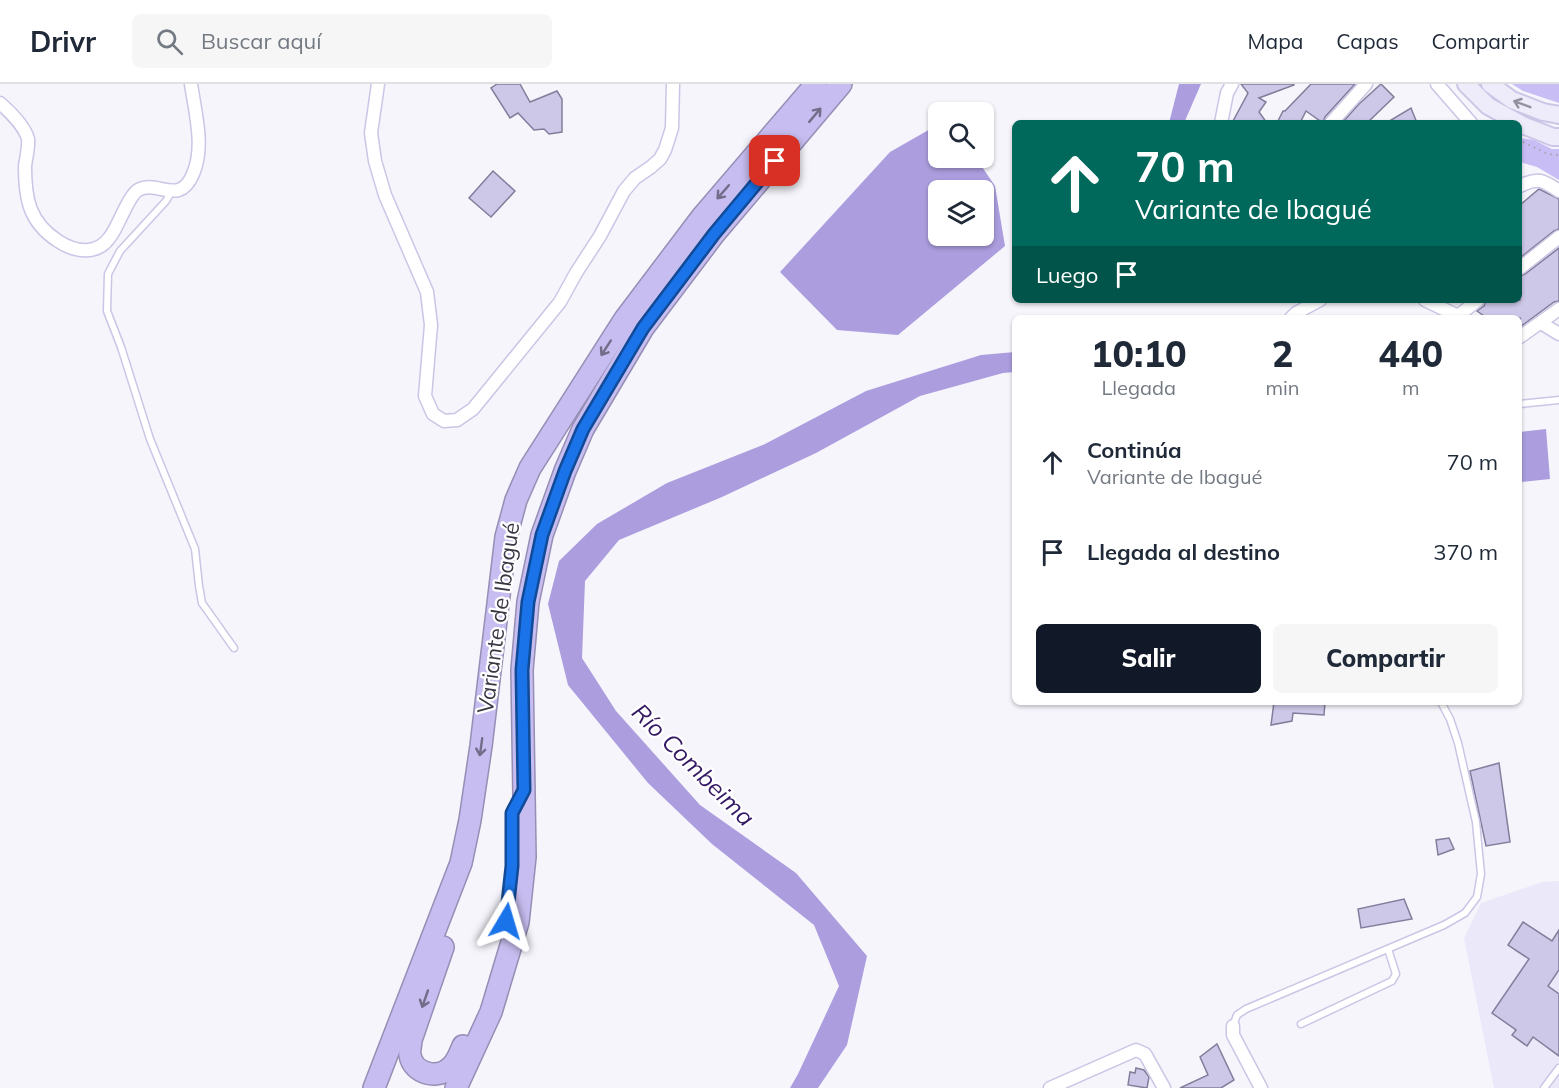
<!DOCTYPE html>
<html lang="es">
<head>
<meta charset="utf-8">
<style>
  :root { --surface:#fff; --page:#f6f6f7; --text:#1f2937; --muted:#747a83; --line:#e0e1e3; --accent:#111827 }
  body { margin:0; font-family:Mulish,sans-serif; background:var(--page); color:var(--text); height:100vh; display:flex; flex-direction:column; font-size:22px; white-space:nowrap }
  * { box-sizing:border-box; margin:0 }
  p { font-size:20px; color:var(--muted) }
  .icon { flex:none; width:33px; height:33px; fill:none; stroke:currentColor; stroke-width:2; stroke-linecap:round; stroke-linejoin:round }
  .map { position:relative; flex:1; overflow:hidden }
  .panel { position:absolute; left:1012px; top:231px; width:510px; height:390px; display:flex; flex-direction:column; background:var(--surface); border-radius:9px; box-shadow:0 2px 4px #0004 }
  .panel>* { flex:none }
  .banner { position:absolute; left:1012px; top:36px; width:510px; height:183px; border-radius:9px; box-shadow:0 2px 4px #0004; background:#00695c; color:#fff; overflow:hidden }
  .fabs { position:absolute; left:928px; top:18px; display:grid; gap:12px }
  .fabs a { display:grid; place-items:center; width:66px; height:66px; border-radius:9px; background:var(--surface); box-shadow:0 2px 4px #0004; font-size:30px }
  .pin { position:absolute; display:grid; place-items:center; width:51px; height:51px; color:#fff; margin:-26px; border-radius:12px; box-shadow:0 3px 9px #0006 }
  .me { position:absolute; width:66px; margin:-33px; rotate:7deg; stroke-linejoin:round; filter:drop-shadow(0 0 4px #0008) }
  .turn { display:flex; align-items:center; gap:21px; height:126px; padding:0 24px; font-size:27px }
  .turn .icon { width:78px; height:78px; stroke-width:2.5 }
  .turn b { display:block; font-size:42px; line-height:51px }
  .then { display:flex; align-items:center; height:57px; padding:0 24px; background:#0003; gap:12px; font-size:22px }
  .eta { display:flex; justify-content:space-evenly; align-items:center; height:102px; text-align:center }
  .eta b { font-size:36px; font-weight:800; line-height:42px }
  .button { display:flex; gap:12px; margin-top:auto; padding:12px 24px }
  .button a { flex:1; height:69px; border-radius:9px; background:var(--accent); color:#fff; font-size:24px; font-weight:800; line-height:69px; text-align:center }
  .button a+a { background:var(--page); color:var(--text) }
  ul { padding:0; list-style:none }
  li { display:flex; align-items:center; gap:18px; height:90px; padding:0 24px }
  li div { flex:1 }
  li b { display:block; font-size:22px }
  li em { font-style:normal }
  header { display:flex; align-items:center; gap:36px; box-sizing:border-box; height:84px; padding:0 30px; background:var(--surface); border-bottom:2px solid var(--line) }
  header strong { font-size:28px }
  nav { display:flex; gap:33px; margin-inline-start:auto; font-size:21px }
  .search { width:420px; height:54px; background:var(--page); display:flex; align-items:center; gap:15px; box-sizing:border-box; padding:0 21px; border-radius:9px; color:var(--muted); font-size:22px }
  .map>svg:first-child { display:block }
</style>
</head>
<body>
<header>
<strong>Drivr</strong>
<div class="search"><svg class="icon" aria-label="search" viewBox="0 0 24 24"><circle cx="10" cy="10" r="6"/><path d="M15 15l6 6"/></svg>Buscar aquí</div>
<nav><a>Mapa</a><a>Capas</a><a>Compartir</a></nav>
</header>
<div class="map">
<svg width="1559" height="1004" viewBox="0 0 1559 1004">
  <rect width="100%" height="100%" fill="#f6f5fc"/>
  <!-- built -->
  <polygon fill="#ebe8f9" points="1559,797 1559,1004 1494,1004 1464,854 1481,819 1542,798"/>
  <!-- green -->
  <g fill="#c9bdf6">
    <polygon points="1512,0 1559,0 1559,19 1523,7"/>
    <polygon points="1520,54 1534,56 1552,65 1559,65 1559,96 1537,83 1520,78"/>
  </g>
  <!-- water -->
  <g fill="#ab9dde" fill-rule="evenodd">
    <polygon points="1179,0 1201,0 1184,39 1169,39"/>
    <path d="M939,40V74H976L995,102L1005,162L898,251L837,246L780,188L890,68ZM939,106H984V152H939Z"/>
    <polygon points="1015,268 1015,288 1003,289 920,312 816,369 722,413 619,456 585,497 582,574 616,627 700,721 796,789 867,872 847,961 818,1004 790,1004 798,990 839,902 814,841 712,760 648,699 568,601 548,520 559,477 597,440 667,399 765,360 866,307 981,271"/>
    <polygon points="1546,345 1550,395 1521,398 1520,348"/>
  </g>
  <!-- building -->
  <g fill="#cdc7e8" stroke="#837d9b" stroke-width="1.5">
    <polygon points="497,0 520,0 530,18 557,7 562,15 562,48 549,50 544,45 534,46 518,29 510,34 491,4"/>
    <polygon points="1241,0 1294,0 1294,1 1259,14 1266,18 1259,28 1267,39 1232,39 1248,9"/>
    <polygon points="1311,0 1355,0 1325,33 1323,39 1306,27 1300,39 1277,39 1283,27 1285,27"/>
    <polygon points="1381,0 1394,13 1367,39 1342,39 1359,20"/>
    <polygon points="1411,24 1417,39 1386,39"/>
    <polygon points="493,87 515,107 491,133 469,114"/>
    <polygon points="1539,105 1559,115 1559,145 1554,147 1520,174 1520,121"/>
    <polygon points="1559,164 1559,217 1554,218 1520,243 1520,234 1487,234 1477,227 1484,222 1486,216 1520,216 1520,192 1525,190"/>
    <polygon points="1274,618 1325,618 1324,631 1293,629 1292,637 1271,641"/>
    <polygon points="1499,679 1510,758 1486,762 1470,687"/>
    <polygon points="1449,754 1454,765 1438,771 1436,756"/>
    <polygon points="1404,815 1412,835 1361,844 1358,825"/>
    <polygon points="1523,838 1552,857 1559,846 1559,886 1548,902 1559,910 1559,972 1533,953 1527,962 1512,951 1516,946 1492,929 1529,875 1508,861"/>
    <polygon points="1217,960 1234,996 1221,1004 1180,1004 1208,991 1200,973"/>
    <polygon points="1136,984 1144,986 1149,993 1147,1004 1128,1001 1130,988 1135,989"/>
  </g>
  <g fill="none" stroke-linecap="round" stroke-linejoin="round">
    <defs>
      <g id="lane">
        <polyline points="171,108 166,117 120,167 108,190 107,227 121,263 150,355 195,465 199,502 202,519 234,564"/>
        <polyline points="1520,320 1559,316"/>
        <polyline points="1301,940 1392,897 1396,890 1388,865"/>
        <polyline points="1233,942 1237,931 1246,925 1444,841 1465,829 1477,813 1481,790 1476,738 1458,659 1450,635 1441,618"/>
        <polyline points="1544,1004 1559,984"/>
      </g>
      <g id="street">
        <polyline points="378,0 371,49 375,77 385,111 427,208 431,241 425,312 433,330 444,337 457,336 473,325 560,218 576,189 600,152 624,107 635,94 651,83 660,75 665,66 672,44 673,0"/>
        <polyline points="1437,0 1471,39"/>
        <path d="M0,19C9,27 25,43 28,55C29,63 26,74 25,82C25,115 29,138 58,157C75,168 97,172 110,153C116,145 120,134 125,125C128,119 132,110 138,106C158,95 179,123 193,90C205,63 195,28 191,0"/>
        <polyline points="1221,39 1227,9 1232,0"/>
        <polyline points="1331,39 1366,0"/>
        <path d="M1520,102C1538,93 1543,96 1559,107"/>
        <polyline points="1520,184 1559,153"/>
        <polyline points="1425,216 1462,234"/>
        <polyline points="1458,232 1478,216"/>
        <polyline points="1291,234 1296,229 1320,216"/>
        <polyline points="1541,239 1559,250"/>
        <polyline points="1520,253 1559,225"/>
        <polyline points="1233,942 1233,951 1261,1004"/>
        <polyline points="1050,1004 1136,966 1145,970 1164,1004"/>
      </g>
      <g id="secondary">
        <polyline points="1466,0 1488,22 1519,39"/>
        <polyline points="1490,0 1512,16 1543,28 1559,31"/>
        <polyline points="1520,40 1553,53 1559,53"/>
      </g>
      <g id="highway">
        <path d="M443,863L411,956C411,961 409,966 410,971C413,990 438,996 451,983C457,978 460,969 463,962"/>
        <polyline points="374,1004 461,779 470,736 481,662 506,453 516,416 530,384 625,235 702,133 816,0"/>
        <polyline points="456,1004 491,928 518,838 525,773 522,586 528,518 542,451 565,387 583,345 643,244 714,150 841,0"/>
      </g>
    </defs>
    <!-- lane casing -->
    <use href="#lane" stroke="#cbc5e6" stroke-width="9"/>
    <!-- street casing -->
    <use href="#street" stroke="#cbc5e6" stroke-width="15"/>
    <!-- secondary casing -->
    <use href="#secondary" stroke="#cbc5e6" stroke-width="20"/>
    <!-- highway casing -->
    <use href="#highway" stroke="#968eb4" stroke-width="24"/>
    <!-- path -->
    <polyline stroke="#a5a3ad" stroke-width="2" stroke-dasharray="1.5 4.5" stroke-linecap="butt" points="1523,58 1548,70 1559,71"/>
    <!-- lane -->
    <use href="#lane" stroke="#fff" stroke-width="6"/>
    <!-- street -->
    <use href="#street" stroke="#fff" stroke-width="12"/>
    <!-- secondary -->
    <use href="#secondary" stroke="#eeebfa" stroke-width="16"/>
    <!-- highway -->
    <use href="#highway" stroke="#c7bdf0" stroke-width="21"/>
  </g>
  <!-- one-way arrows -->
  <defs><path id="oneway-shaft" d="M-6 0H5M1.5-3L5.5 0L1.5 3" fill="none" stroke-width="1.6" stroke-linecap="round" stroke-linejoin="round" transform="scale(1.5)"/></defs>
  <use stroke="#9492a0" href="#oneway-shaft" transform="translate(1522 20) rotate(-159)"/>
  <g stroke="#726d89">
    <use href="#oneway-shaft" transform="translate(815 31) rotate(-50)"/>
    <use href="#oneway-shaft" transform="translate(723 108) rotate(131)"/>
    <use href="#oneway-shaft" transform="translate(606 264) rotate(123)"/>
    <use href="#oneway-shaft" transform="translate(481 663) rotate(98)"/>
    <use href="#oneway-shaft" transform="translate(425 915) rotate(109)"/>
  </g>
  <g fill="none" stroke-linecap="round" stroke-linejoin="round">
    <defs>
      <polyline id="route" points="506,837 512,782 512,729 524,706 522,586 528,518 542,451 565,387 583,345 643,244 714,150 775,77"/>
    </defs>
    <!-- route casing -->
    <use href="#route" stroke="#114b97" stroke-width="15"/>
    <!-- route -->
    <use href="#route" stroke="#1a73e8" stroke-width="10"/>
  </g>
  <g text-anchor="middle" stroke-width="4.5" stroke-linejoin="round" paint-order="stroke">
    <!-- street labels -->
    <g font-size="22" fill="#3a3845" stroke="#fff">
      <text transform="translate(498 534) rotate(-82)" y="8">Variante de Ibagué</text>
    </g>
    <!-- water labels -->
    <g font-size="24" font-style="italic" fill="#341964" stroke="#fff">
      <text transform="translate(693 681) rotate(45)" y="8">Río Combeima</text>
    </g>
  </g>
</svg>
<div class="fabs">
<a><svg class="icon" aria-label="search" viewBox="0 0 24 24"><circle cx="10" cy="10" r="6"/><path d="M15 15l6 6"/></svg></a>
<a><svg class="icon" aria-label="layers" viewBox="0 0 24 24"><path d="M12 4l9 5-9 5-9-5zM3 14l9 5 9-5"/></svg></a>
</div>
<div class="pin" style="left:775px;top:77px;background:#d93025"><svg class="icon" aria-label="arrive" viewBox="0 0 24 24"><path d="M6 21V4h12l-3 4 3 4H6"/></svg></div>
<svg class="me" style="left:506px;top:837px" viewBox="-20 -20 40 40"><path d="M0-17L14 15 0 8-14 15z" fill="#1a73e8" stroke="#fff" stroke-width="4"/></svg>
<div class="banner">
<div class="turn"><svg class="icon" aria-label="ahead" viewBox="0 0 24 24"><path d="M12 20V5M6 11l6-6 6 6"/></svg><div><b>70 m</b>Variante de Ibagué</div></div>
<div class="then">Luego<svg class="icon" aria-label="arrive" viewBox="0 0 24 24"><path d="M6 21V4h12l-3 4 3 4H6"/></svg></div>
</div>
<section class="panel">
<div class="eta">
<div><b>10:10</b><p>Llegada</p></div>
<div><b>2</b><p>min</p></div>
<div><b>440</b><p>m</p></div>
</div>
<ul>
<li><svg class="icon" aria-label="ahead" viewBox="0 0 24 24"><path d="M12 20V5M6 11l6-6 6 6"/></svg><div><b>Continúa</b><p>Variante de Ibagué</p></div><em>70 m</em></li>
<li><svg class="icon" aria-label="arrive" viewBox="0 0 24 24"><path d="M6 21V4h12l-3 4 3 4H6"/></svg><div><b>Llegada al destino</b></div><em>370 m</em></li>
</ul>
<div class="button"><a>Salir</a><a>Compartir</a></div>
</section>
</div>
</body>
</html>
